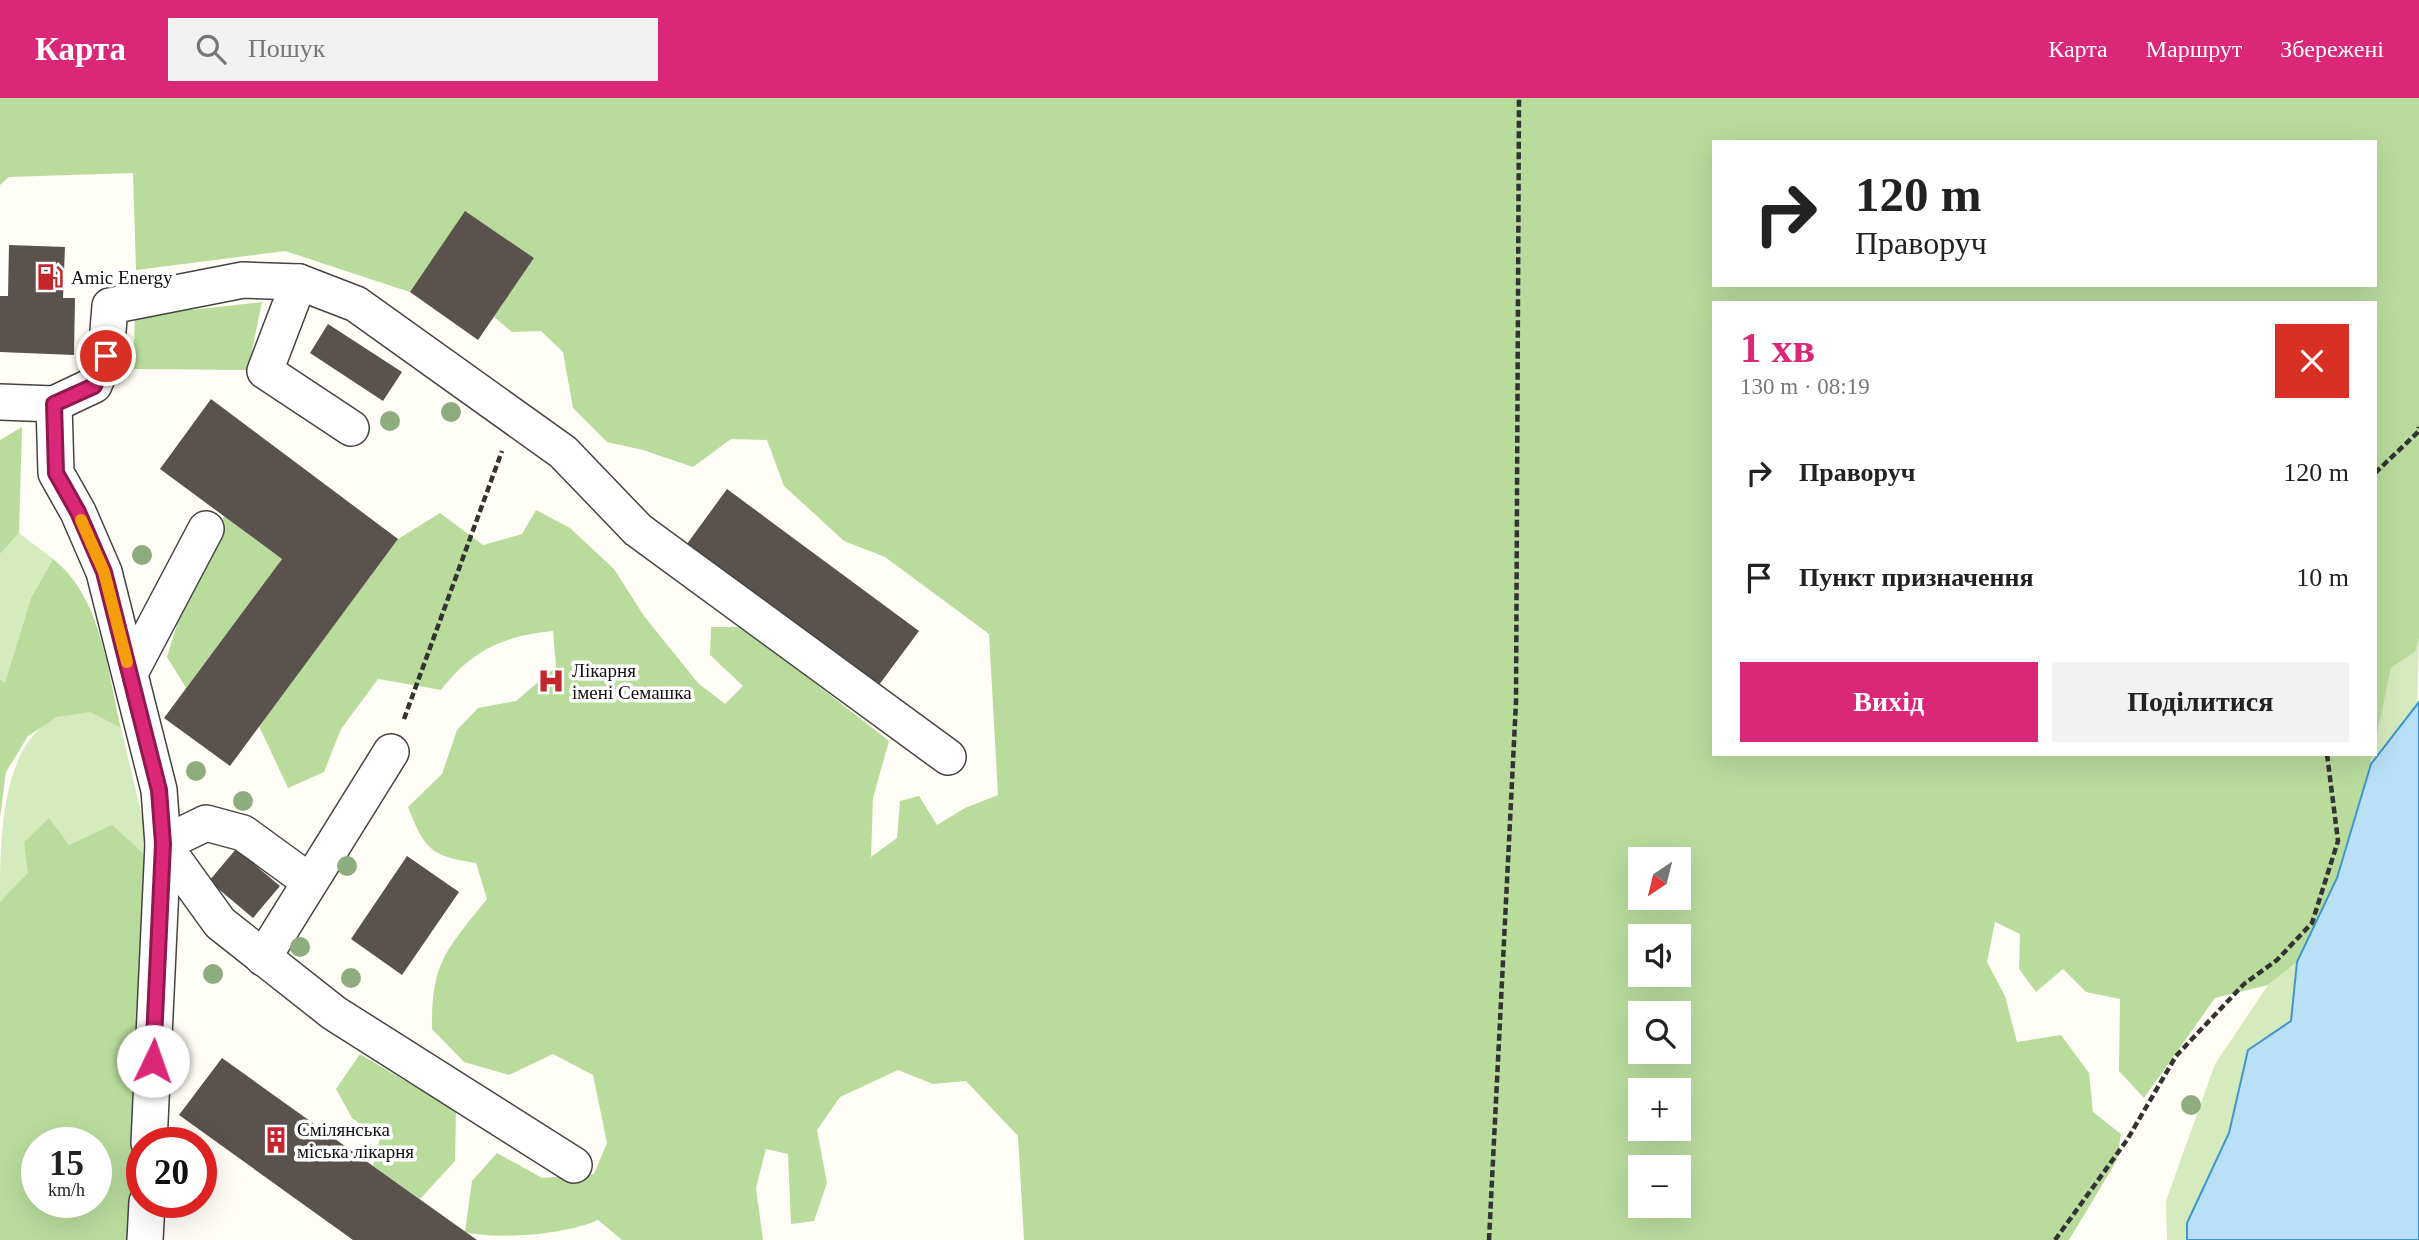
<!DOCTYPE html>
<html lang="uk">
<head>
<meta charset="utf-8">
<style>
  :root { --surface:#fff; --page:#f2f2f2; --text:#222; --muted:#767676; --accent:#db2777 }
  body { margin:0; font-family:Georgia,serif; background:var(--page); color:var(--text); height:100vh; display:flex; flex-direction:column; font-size:26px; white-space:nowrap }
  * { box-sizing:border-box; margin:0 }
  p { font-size:23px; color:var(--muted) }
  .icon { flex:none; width:38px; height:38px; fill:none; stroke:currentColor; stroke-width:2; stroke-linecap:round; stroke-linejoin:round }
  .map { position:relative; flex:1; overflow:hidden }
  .panel { position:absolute; left:1712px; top:203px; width:665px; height:455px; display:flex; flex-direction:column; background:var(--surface); border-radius:0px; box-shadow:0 7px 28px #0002 }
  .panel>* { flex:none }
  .hud { position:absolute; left:1712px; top:42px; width:665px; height:147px; border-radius:0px; box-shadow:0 7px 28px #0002; background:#fff; color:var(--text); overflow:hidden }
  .needle { width:46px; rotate:215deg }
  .fabs { position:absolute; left:1628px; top:749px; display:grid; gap:14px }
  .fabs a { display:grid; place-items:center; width:63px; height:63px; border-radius:0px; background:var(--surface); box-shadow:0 7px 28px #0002; font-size:35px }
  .speed { position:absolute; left:21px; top:1029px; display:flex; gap:14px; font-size:35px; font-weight:700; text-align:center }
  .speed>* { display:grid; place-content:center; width:91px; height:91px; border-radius:50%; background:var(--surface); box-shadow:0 7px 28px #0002; line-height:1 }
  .speed small { font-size:18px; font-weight:400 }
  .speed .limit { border:10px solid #d22; background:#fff; color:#111 }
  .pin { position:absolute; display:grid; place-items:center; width:60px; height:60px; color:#fff; margin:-30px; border:4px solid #fff; border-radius:50%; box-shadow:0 2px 7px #0007 }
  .me { position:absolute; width:77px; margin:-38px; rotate:3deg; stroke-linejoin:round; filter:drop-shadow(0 0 5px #0008) }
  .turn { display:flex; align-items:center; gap:24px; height:147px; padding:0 28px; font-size:32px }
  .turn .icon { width:91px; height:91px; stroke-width:2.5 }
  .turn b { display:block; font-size:49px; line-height:60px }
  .round { display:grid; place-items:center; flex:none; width:74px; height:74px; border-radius:0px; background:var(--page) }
  .headline { display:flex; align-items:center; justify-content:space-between; height:119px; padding:0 28px }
  h1 { font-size:42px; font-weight:800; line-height:52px; color:var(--accent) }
  .action { display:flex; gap:14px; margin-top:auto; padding:14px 28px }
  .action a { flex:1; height:80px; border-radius:0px; background:var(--accent); color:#fff; font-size:28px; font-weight:800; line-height:80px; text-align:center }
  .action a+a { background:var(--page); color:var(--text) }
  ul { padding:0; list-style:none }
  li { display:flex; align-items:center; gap:21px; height:105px; padding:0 28px }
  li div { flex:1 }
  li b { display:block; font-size:26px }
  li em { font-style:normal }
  header { display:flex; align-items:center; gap:42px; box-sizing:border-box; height:98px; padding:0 35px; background:var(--accent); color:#fff }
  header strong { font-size:33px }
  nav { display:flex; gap:38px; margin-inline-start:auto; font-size:24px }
  .search { width:490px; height:63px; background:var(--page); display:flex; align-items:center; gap:18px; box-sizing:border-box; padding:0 24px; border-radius:0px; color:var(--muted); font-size:26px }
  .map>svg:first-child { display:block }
</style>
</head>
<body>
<header>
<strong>Карта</strong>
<div class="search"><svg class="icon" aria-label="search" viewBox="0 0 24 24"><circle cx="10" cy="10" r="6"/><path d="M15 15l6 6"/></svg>Пошук</div>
<nav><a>Карта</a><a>Маршрут</a><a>Збережені</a></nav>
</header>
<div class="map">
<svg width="2419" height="1142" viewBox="0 0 2419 1142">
  <rect width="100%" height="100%" fill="#fffdf5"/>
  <!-- green -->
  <g fill="#d5ebbd">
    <polygon points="19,435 53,461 31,500 5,586 0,581 0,456"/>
    <polygon points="2419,541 2417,611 2371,666 2391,570 2415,554"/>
    <path d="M90,614L121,630L144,727V756L112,728L69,747L24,744L29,775L0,804C0,743 0,646 57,619C67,615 80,615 90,614Z"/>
    <polygon points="2297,864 2291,923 2248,952 2229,1035 2187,1125 2187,1142 2167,1142 2166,1103 2215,966 2268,887"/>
  </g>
  <!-- forest -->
  <g fill="#b9dc9c" fill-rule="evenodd">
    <path d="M0,0H2419V541L2415,554L2391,570L2375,647V205H1713V656H2373L2337,780L2297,864L2268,887L2215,900L2144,1000L2119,973L2120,901L2086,894L2063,871L2036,894L2019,871L2020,836L1995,824L1987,864L2005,898L2017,944L2061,937L2089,975L2093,1014L2121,1036L2117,1062L2069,1142H1024L1018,1038L966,983L933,986L898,972L840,999L817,1032L827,1085L814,1123L791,1126L788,1056L766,1051L756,1090L763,1142H622L598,1122C564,1137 497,1142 465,1134L472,1083L497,1055L542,1080L594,1076L607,1045L593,977L553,956L509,977L464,964L432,931C431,864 447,851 487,801L476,765C431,758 425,752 408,709L442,676L457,632L478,610L516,603L556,569L553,533C503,538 472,552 441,592L378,581L341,631L324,674L288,690L259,628L398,441L440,415L483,447L522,436L536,412L570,430L614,471L644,518L698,585L725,606L743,588L710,557L711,529H743L889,643L873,700L871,759L897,740L900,703L919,698L937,727L965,710L998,697L989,536L885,459L844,443L784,388L767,342L731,341L693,369L643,352L607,344L573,310L563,254L541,233L512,234L494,219L534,160L466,114L410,194L285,153L136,172L133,75L9,79L0,87ZM1713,44H2375V187H1713ZM1640,761H1678V800H1640ZM1640,838H1678V877H1640ZM1640,915H1678V954H1640ZM1640,992H1678V1031H1640ZM1640,1069H1678V1108H1640Z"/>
    <polygon points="262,204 248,272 133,271 135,218"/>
    <polygon points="22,329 19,435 0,456 0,342"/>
    <polygon points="224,418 282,461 186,590 167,559 183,507"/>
    <path d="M53,461C101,498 108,574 121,630L90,614L57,619L28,638L6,674L0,719V581L5,585L31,500Z"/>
    <path d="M49,720L69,747L112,727L144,756L129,1142H0V804L28,775L24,744ZM37,1045H96V1104H37Z"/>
    <polygon points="360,956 456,1013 455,1063 420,1101 373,1068 380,1040 352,1020 336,991"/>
  </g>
  <!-- water -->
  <polygon fill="#b9e0f7" stroke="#3f96cf" stroke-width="2" points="2419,604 2419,1142 2187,1142 2187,1125 2229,1035 2248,952 2291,923 2297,864 2337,780 2371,666"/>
  <!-- building -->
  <g fill="#5a524d">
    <polygon points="465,113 534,160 478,242 410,194"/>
    <polygon points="9,147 65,149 63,200 75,200 74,257 0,254 0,198 8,198"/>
    <polygon points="328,226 402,274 383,303 310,255"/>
    <polygon points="211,301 398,441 230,668 164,620 282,461 160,371"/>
    <polygon points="727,391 919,533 876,591 684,450"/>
    <polygon points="236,751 280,788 253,820 209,783"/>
    <polygon points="407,758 459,794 402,877 351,841"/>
    <polygon points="222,960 373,1068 477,1142 353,1142 179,1017"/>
  </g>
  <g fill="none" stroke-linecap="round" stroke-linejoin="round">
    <defs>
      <g id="minor">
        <polyline points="299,184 265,273 351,330"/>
        <polyline points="0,304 54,306 56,375 78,414 104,474 159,692 163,746 149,1045"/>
        <polyline points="54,306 94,287 106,258 110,208 243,182 299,184 356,206 563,354 638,432 948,659"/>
        <polyline points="130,575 206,431"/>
        <polyline points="309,783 243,735 206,725 163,746 220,825 334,915 574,1067"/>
        <polyline points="263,860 391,654"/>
        <polyline points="145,1142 147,1104"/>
      </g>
    </defs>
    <!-- minor casing -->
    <use href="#minor" stroke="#444" stroke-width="38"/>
    <!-- path -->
    <g stroke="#333" stroke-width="4.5" stroke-dasharray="7 3.5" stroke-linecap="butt">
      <polyline points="2375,375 2418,334 2419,329"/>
      <polyline points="404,621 502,353"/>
      <polyline points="1489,1142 1516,604 1519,0"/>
      <polyline points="2055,1142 2127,1042 2176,958 2244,886 2277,862 2312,825 2338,743 2327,656"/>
    </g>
    <!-- minor -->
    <use href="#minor" stroke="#fff" stroke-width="35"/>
  </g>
  <!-- trees -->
  <g fill="#8dad7f">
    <circle cx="451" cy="314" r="10"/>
    <circle cx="390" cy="323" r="10"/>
    <circle cx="142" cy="457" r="10"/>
    <circle cx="196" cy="673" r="10"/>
    <circle cx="243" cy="703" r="10"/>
    <circle cx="347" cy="768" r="10"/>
    <circle cx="300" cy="849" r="10"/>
    <circle cx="213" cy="876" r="10"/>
    <circle cx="351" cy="880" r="10"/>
    <circle cx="2191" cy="1007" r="10"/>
  </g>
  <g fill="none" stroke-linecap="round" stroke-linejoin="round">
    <defs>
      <polyline id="route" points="106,258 94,288 54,306 56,375 78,414 104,474 159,692 163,746 153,963"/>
    </defs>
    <!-- route casing -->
    <use href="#route" stroke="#8e194d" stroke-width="18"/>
    <!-- route -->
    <use href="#route" stroke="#db2777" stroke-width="12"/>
    <!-- slow -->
    <polyline stroke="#f59e0b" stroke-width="12" points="81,422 104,474 127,564"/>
  </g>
  <!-- icons -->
  <defs>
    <symbol id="fuel-bare" viewBox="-9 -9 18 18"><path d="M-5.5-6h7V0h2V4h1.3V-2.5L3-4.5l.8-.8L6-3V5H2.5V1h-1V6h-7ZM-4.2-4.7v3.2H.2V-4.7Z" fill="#c4262e" stroke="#fff" stroke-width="2.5" paint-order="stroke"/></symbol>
    <symbol id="hospital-bare" viewBox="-9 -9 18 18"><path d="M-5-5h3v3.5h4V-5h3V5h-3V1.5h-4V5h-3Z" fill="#c4262e" stroke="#fff" stroke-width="2.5" paint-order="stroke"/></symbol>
    <symbol id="building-bare" viewBox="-9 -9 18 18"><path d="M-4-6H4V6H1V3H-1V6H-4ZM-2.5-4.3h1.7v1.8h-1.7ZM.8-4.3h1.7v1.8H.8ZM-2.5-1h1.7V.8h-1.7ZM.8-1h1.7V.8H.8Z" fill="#c4262e" stroke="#fff" stroke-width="2.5" paint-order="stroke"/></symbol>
  </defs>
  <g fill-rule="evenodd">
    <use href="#fuel-bare" x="31" y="160" width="38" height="38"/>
    <use href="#hospital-bare" x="532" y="564" width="38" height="38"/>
    <use href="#building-bare" x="257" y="1023" width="38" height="38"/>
  </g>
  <g text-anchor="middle" stroke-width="7" stroke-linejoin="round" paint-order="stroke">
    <!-- poi labels -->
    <g font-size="19" fill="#111" stroke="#fff" text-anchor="start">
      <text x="71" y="186">Amic Energy</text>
      <text x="572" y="579">Лікарня<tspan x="572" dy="22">імені Семашка</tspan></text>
      <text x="297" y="1038">Смілянська<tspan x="297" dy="22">міська лікарня</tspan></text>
    </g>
  </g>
</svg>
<div class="fabs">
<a><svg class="needle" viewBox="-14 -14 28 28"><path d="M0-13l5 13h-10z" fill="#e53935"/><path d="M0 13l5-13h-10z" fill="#767676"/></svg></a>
<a><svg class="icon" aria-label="sound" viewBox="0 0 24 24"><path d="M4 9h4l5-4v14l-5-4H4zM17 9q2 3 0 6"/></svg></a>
<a><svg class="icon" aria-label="search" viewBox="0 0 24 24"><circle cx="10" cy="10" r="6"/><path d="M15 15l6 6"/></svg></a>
<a>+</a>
<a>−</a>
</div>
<div class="speed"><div>15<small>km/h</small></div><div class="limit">20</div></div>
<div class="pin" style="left:106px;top:258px;background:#d93025"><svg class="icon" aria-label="arrive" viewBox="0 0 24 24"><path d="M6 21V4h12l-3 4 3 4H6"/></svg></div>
<svg class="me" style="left:153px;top:963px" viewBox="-20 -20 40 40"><circle r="19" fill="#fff"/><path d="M0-13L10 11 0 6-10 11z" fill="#db2777"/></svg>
<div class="hud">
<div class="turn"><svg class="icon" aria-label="right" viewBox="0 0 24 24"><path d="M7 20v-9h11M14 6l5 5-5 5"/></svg><div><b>120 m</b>Праворуч</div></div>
</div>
<section class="panel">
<div class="headline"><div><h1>1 хв</h1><p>130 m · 08:19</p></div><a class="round" style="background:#d93025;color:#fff"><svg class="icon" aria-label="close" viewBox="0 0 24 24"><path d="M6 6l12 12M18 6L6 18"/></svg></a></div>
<ul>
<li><svg class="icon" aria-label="right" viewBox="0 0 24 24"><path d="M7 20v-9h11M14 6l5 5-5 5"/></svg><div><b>Праворуч</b></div><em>120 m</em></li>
<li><svg class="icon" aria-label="arrive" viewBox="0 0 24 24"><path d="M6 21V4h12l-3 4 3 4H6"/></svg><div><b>Пункт призначення</b></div><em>10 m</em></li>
</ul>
<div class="action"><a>Вихід</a><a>Поділитися</a></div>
</section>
</div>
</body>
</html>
